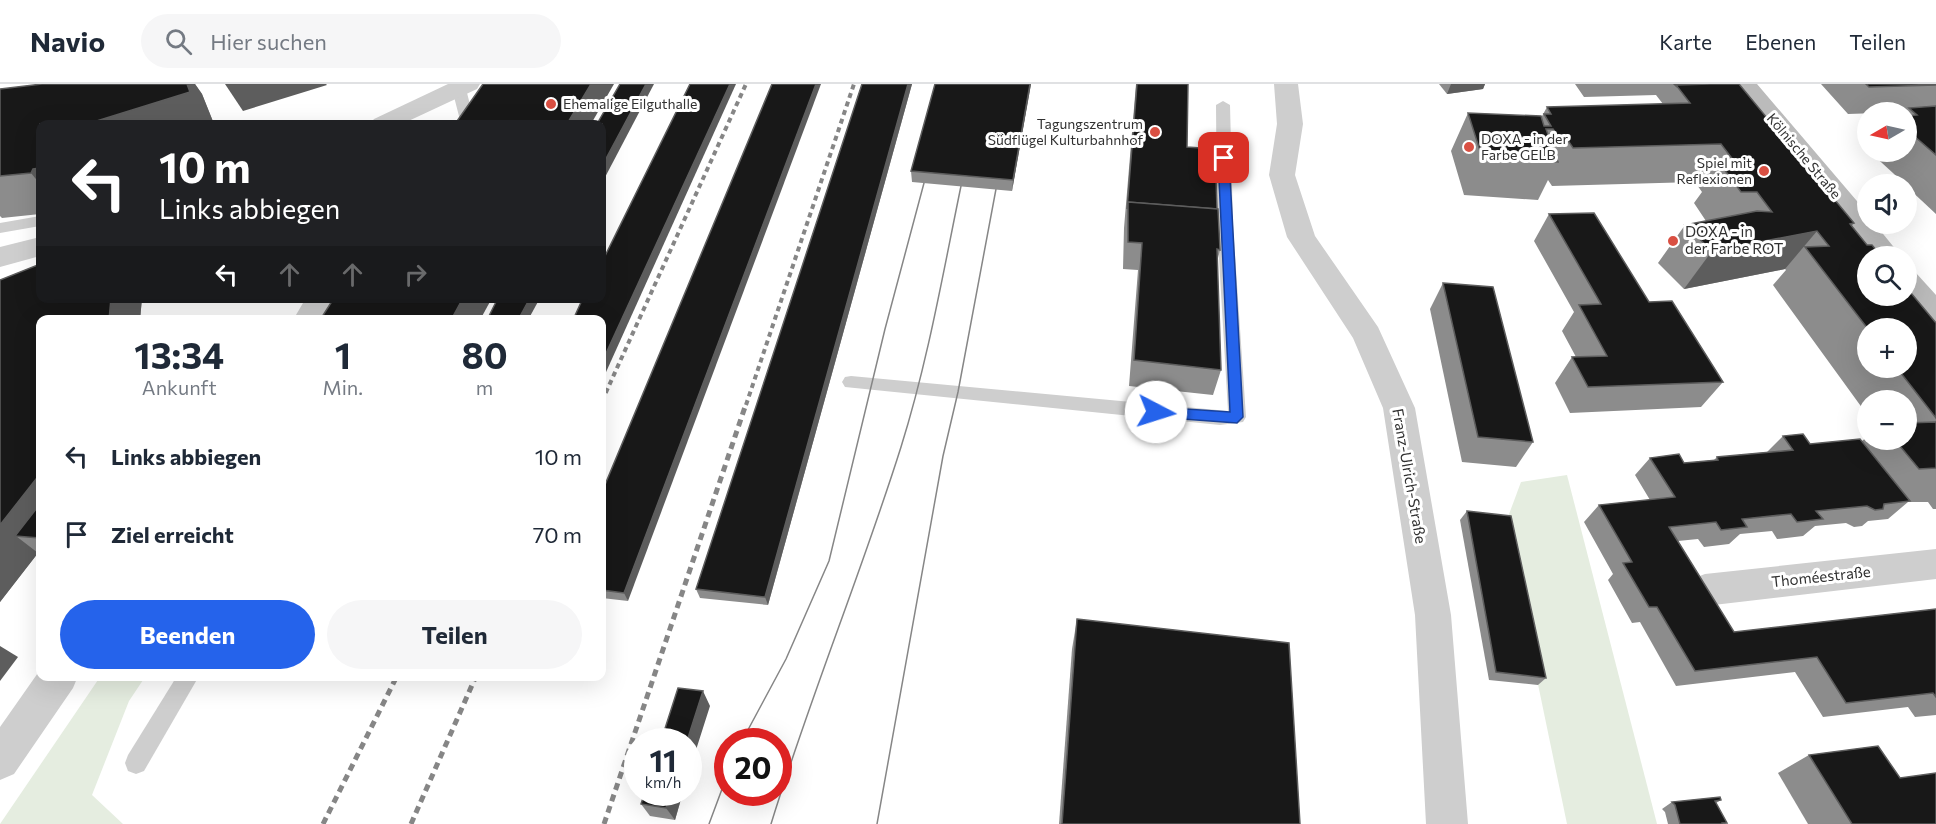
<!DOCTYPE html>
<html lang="de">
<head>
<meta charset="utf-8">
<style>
  :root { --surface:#fff; --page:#f6f6f7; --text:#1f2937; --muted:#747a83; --line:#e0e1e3; --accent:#2563eb }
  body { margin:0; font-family:Commissioner,sans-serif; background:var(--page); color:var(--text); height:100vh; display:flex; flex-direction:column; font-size:22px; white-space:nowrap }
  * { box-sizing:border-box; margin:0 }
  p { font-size:20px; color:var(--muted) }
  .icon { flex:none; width:33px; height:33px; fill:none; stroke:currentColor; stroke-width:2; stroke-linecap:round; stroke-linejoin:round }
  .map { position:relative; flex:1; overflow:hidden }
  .panel { position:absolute; left:36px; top:231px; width:570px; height:366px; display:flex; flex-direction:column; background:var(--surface); border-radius:12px; box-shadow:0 6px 24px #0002 }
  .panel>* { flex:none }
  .guide { position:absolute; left:36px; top:36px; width:570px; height:183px; border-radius:12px; box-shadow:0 6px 24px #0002; background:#202124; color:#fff; overflow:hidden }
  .needle { width:39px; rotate:261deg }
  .controls { position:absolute; left:1857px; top:18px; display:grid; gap:12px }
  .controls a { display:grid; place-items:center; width:60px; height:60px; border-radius:50%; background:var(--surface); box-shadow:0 6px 24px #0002; font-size:30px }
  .speed { position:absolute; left:624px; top:644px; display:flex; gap:12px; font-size:30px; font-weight:700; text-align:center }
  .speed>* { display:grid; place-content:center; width:78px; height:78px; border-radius:50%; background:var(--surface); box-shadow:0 6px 24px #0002; line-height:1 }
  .speed small { font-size:15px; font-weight:400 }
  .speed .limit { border:9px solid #d22; background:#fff; color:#111 }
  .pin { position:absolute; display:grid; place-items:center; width:51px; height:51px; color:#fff; margin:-26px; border-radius:12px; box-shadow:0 3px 9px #0006 }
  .me { position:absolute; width:66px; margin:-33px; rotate:95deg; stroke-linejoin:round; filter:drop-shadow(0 0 4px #0008) }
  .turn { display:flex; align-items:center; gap:21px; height:126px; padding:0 24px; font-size:27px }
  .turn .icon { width:78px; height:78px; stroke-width:2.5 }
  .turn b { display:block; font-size:42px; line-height:51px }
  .lanes { display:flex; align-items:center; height:57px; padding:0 24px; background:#0003; justify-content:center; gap:30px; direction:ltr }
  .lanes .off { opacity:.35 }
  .eta { display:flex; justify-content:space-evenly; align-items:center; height:102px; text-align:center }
  .eta b { font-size:36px; font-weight:700; line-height:42px }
  .button { display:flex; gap:12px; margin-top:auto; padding:12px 24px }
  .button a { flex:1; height:69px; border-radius:36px; background:var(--accent); color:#fff; font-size:24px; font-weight:700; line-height:69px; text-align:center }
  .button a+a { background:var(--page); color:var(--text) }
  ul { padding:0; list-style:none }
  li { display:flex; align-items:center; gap:18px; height:78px; padding:0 24px }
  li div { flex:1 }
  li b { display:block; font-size:22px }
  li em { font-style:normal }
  header { display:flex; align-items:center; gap:36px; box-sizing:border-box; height:84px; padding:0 30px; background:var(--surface); border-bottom:2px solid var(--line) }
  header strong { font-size:28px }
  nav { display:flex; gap:33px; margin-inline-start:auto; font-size:21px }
  .search { width:420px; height:54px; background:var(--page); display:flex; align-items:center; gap:15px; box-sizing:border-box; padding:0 21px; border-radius:33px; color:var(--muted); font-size:22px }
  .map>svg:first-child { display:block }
</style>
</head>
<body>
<header>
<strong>Navio</strong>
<div class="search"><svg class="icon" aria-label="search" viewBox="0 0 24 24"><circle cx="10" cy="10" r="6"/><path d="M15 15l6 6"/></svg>Hier suchen</div>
<nav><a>Karte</a><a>Ebenen</a><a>Teilen</a></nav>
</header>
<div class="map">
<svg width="1936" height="740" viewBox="0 0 1936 740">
  <rect width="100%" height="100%" fill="#fff"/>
  <!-- green -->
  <g fill="#e5ede0">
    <polygon points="1567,391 1648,705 1657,740 1567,740 1505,441 1521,398"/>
    <polygon points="100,593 145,593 129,617 92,711 123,740 0,740"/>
  </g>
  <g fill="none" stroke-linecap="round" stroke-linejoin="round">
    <!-- service -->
    <g fill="#cecece" fill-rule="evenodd">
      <polygon points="459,1 466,5 474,36 471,40 457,40 460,36 452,5"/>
      <polygon points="1223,17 1230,21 1233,141 1246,333 1243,338 1220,341 845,303 842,298 845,293 851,292 1228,327 1217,141 1216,21"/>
      <polygon points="40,132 40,142 0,149 0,139"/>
      <polygon points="177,592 199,592 144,687 136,690 128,687 125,679 128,671"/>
    </g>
    <!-- minor -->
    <g fill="#cecece" fill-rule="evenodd">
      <polygon points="448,0 480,0 477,5 402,40 370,40 374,35"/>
      <polygon points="1274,0 1298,0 1303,40 1295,91 1315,152 1378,243 1415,324 1451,531 1468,740 1426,740 1415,531 1383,324 1353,254 1287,153 1269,91 1277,40"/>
      <polygon points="40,153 40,172 0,183 0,163"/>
      <polygon points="306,214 336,214 324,236 293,236"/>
      <polygon points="1936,465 1936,495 1705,522 1692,517 1687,506 1692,495 1705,490"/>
      <polygon points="40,586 40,592 78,592 73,604 14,690 0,696 0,643"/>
    </g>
    <!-- secondary -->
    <g fill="#bbb" fill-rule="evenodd">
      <polygon points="1732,0 1757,0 1868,130 1868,140 1875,140 1901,172 1872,172"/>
      <polygon points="1906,186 1916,189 1936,211 1936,242 1925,239 1903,212 1906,212"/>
    </g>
    <!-- tram -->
    <g stroke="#868686" stroke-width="1.5">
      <polyline points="742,657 786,575 829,477 885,245 924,99"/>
      <polyline points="709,740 728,689"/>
      <path d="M771,740C810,613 861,490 901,363C928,277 943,189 961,102"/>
      <polyline points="877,740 943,372 958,308 996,105"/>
    </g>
    <!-- rail-far1 -->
    <g stroke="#868686" stroke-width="4" stroke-dasharray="5 4" stroke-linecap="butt">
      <polyline points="602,317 746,0"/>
      <polyline points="746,321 854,0"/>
    </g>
    <!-- rail -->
    <g stroke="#868686" stroke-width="5" stroke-dasharray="7 5" stroke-linecap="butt">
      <polyline points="323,740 397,592"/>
      <polyline points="411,740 476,592"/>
      <polyline points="604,740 746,320"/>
    </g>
  </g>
  <!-- wall -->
  <g fill="#8c8c8c" fill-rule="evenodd">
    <polygon points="42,0 195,0 202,10 214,40 40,40 40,130 2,134 0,132 0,5"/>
    <polygon points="862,0 912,0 768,521 700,514 696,505"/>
    <polygon points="1031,0 1012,107 912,98 911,87"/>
    <polygon points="1136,0 1188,0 1187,63 1217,125 1220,166 1217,178 1221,286 1213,311 1129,302 1138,186 1123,185 1124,144"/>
    <polygon points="1439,0 1485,0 1483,5 1447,10"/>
    <path d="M1575,0H1694L1854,139L1852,142L1867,161L1936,239V425H1933L1928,418H1908L1888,435L1868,437L1862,442L1854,443L1846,439L1815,442L1803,452L1777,455L1772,447L1740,450L1729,460L1704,463L1698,455L1678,457L1734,548L1936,525V631L1915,633L1908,623L1823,633L1795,588L1676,602L1640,538L1632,539L1608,496L1613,490L1584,438L1599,421L1650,416L1635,391L1650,374L1684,379L1714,376L1717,373L1767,368L1783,352L1810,360L1862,357L1868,352V356H1906V316H1868V332L1773,201L1786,186L1785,185L1684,205L1658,179L1685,141L1706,137L1694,119L1702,108L1695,98L1552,102L1548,96L1538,116L1464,111L1451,67L1468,29L1541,34L1547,23L1663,20L1656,11L1584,13ZM1868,244L1906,284H1868Z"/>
    <polygon points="1821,0 1936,0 1936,130 1906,102 1906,100 1905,100 1870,68 1906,68 1906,28 1848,30"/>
    <polygon points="1549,130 1649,218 1723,298 1701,323 1570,329 1555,299 1572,273 1576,273 1562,247 1574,228 1534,157"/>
    <polygon points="0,196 142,214 140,236 40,236 40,469 38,469 0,518"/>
    <polygon points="1443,199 1533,358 1516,383 1462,378 1430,225"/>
    <polygon points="602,408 628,517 602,514"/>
    <polygon points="1467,427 1546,594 1538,601 1489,596 1460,436"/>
    <polygon points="1077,535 1300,740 1059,740 1072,565"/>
    <polygon points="1809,671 1900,694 1936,740 1808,740 1778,689"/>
    <polygon points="683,708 675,736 650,732 641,720"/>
    <polygon points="1721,716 1716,719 1727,739 1725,740 1668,740 1665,728 1662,725 1672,718"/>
  </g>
  <!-- shaded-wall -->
  <g fill="#5d5d5d">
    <polygon points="187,0 195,0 202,10 214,40 87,40"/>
    <polygon points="225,0 326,0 327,1 243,27"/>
    <polygon points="591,0 614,0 591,40 567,40"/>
    <polygon points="646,0 654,0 602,99 602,82"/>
    <polygon points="730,0 736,0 602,297 602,278"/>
    <polygon points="816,0 821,0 628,517 624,509"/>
    <polygon points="908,0 912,0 768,521 765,513"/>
    <polygon points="1030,0 1031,0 1012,107 1013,96"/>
    <polygon points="1451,0 1485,0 1483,5 1447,10"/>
    <polygon points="40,84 40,100 31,89 33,85"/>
    <polygon points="1817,147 1785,185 1684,205 1712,167"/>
    <polygon points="111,214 142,214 140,236 109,236"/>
    <polygon points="463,214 492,214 480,236 451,236"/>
    <polygon points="530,214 540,214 528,236 518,236"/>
    <polygon points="40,390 40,454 16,452 38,469 0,518 0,441"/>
    <polygon points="0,562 18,573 0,597"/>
    <polygon points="703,607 710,622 688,691 688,657 687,657"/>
    <polygon points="671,708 683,708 675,736 666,724"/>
  </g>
  <!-- building -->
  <g fill="#181818" stroke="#5d5d5d" stroke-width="1.5">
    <polygon points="42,0 187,0 190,8 87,40 40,40 40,84 33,85 31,89 0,92 0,5"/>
    <polygon points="483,0 591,0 567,40 455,40"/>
    <polygon points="620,0 646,0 602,82 602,40 597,40"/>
    <polygon points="690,0 730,0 602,278 602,236 573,236 583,214 602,214 602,178"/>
    <polygon points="772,0 816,0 624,509 602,506 602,408"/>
    <polygon points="862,0 908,0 765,513 696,505"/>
    <polygon points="935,0 1030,0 1013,96 911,87"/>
    <polygon points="1137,0 1188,0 1187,63 1215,65 1217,125 1128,118 1127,125"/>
    <polygon points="1674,0 1689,0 1689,1 1676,1 1676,2"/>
    <polygon points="1710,0 1739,0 1854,139 1850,140 1867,161 1872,161 1881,172 1868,172 1868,212 1906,212 1906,203 1936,239 1936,334 1897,284 1906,284 1906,244 1868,245 1805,163 1829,162 1817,147 1712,167 1685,141 1757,127 1772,128 1757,108 1741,108 1721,81 1737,81 1721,60 1573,64 1567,55 1560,56 1553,45 1546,45 1558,78 1482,73 1468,29 1541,32 1544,42 1551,42 1544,30 1551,30 1547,23 1690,19 1676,1"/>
    <polygon points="1866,0 1936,0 1936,1 1869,3"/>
    <polygon points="1936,22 1936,71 1906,45 1906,32 1917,31 1909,24"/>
    <polygon points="1128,118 1218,125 1220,166 1217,165 1221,286 1134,276 1142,159 1128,158"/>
    <polygon points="1594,129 1649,218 1672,217 1723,298 1588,303 1572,273 1607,272 1579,221 1601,220 1549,130"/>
    <polygon points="40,180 40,214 111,214 109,236 40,236 40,390 0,441 0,196"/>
    <polygon points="1443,199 1493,203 1533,358 1478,353"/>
    <polygon points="334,214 463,214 451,236 320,236"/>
    <polygon points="498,214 530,214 518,236 487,236"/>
    <polygon points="1936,338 1936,384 1919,385 1895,356 1906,356 1906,339"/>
    <polygon points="1803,350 1810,360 1860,355 1910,417 1884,420 1883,425 1875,426 1867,422 1816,427 1823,435 1797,438 1791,430 1742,435 1747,443 1721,446 1716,438 1669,443 1734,548 1936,525 1936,613 1933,609 1846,619 1817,573 1695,587 1657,523 1649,523 1623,479 1632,478 1599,421 1675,413 1650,374 1679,370 1684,379 1718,376 1717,373 1793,366 1783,352"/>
    <polygon points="40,420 40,454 15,452"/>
    <polygon points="1467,427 1511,432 1546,594 1496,588"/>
    <polygon points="1077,535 1289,559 1300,740 1062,740"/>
    <polygon points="678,604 703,607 687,657 661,657"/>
    <polygon points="1878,662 1900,694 1936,689 1936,740 1852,740 1809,671"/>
    <polygon points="645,708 671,708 666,724 641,720"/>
    <polygon points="1720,713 1721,716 1715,717 1727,739 1722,739 1722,740 1680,740 1675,721 1672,718"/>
  </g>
  <!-- route -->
  <polygon fill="#2563eb" stroke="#184099" stroke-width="1.5" points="1224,70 1229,74 1243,333 1237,339 1156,333 1150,328 1156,323 1230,328 1218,74"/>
  <!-- markers -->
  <g fill="#d94f42" stroke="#fff" stroke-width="2">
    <circle cx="551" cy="20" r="6"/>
    <circle cx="1155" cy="48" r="6"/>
    <circle cx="1469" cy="63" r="6"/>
    <circle cx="1764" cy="87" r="6"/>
    <circle cx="1673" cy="157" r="6"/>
  </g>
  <g text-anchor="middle" stroke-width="6" stroke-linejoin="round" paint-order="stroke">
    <!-- far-poi labels -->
    <g font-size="14" fill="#313131" stroke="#fff" text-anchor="start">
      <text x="563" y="25">Ehemalige Eilguthalle</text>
      <text x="1143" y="45" text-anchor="end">Tagungszentrum<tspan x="1143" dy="16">Südflügel Kulturbahnhof</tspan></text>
      <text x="1481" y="60">DOXA - in der<tspan x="1481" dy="16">Farbe GELB</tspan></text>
      <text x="1752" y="84" text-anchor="end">Spiel mit<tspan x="1752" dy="16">Reflexionen</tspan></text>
    </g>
    <!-- far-street labels -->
    <g font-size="14" fill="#313131" stroke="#fff">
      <text transform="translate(1804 72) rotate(50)" y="5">Kölnische Straße</text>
    </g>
    <!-- poi labels -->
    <g font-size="15" fill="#313131" stroke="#fff" text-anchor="start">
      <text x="1685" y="153">DOXA - in<tspan x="1685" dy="17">der Farbe ROT</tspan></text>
    </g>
    <!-- street labels -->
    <g font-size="15" fill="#313131" stroke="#fff">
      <text transform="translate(1409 392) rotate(80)" y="5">Franz-Ulrich-Straße</text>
      <text transform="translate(1821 493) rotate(-6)" y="5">Thoméestraße</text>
    </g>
  </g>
</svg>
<div class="controls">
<a><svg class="needle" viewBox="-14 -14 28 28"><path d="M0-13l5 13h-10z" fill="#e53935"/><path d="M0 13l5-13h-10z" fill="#747a83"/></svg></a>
<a><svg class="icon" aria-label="sound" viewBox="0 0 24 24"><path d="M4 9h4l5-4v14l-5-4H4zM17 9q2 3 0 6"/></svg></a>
<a><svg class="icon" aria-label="search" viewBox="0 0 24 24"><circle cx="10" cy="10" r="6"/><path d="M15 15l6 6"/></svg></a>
<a>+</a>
<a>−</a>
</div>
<div class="speed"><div>11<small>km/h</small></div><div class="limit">20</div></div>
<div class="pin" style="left:1224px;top:74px;background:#d93025"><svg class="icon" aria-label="arrive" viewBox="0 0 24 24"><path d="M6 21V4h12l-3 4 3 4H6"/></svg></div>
<svg class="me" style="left:1156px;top:328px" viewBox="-20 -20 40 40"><circle r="19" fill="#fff"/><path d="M0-13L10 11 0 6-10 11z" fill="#2563eb"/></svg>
<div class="guide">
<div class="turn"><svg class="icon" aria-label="left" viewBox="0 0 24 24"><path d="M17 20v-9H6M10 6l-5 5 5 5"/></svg><div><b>10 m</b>Links abbiegen</div></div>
<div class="lanes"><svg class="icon" aria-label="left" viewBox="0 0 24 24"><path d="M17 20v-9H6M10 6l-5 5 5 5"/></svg><svg class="icon off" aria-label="ahead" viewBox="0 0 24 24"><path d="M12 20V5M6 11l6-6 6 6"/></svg><svg class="icon off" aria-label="ahead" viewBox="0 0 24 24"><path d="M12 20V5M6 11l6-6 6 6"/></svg><svg class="icon off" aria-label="right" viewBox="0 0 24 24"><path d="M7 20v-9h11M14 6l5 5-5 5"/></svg></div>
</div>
<section class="panel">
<div class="eta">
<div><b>13:34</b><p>Ankunft</p></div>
<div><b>1</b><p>Min.</p></div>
<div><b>80</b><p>m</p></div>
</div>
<ul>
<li><svg class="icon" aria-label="left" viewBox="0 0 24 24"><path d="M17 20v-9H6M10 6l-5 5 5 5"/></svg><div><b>Links abbiegen</b></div><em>10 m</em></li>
<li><svg class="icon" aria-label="arrive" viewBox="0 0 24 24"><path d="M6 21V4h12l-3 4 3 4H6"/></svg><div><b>Ziel erreicht</b></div><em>70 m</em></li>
</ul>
<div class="button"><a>Beenden</a><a>Teilen</a></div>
</section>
</div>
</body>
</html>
